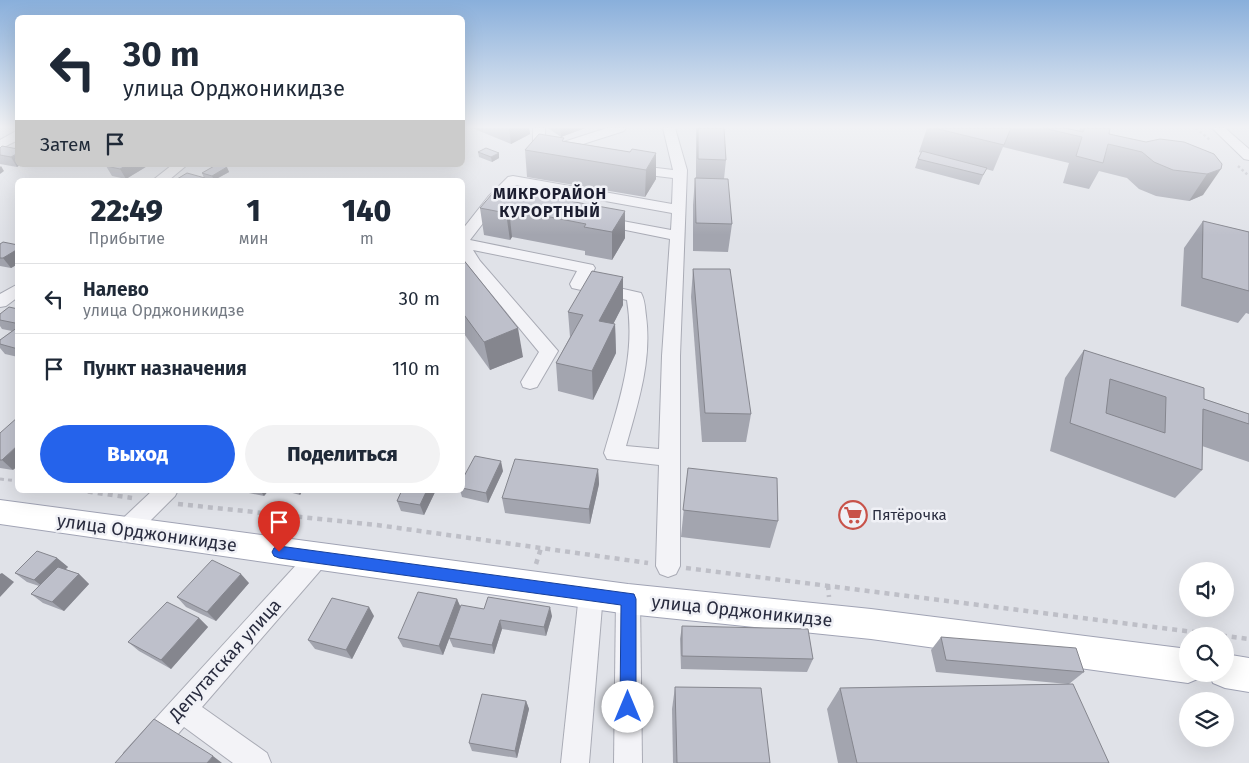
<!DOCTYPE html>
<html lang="ru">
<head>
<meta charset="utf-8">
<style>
  :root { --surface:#fff; --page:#f2f2f3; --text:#1f2937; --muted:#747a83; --line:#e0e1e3; --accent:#2563eb }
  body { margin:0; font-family:"Fira Sans",sans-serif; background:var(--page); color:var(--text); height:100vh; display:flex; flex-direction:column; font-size:19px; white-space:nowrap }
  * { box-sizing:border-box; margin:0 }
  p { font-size:16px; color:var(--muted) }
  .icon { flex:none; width:28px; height:28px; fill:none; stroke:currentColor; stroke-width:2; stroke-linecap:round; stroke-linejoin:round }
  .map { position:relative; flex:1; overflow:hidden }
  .side { position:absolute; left:15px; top:178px; width:450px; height:315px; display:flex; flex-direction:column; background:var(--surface); border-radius:8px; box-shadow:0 5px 20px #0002 }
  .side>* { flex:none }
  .top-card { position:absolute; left:15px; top:15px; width:450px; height:152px; border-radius:8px; box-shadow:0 5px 20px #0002; background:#fff; color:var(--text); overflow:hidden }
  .controls { position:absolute; left:1179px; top:562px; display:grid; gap:10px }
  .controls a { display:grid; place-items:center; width:55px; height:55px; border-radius:50%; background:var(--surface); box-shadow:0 5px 20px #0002; font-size:25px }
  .pin { position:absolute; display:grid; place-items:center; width:42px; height:42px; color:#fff; margin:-51px -21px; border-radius:50% 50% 50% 0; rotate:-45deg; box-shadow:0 0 5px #0007 }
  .pin .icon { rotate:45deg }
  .me { position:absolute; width:55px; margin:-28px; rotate:0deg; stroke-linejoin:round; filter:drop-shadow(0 0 4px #0008) }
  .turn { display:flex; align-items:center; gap:18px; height:105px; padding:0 25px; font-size:22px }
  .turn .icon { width:65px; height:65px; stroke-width:2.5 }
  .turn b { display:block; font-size:35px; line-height:42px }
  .then { display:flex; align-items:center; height:48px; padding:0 25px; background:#0003; gap:10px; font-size:19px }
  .eta { display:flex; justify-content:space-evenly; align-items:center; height:85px; text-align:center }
  .eta b { font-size:30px; font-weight:800; line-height:35px }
  .action { display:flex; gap:10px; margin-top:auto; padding:10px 25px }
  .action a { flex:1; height:58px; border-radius:30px; background:var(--accent); color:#fff; font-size:20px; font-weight:800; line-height:58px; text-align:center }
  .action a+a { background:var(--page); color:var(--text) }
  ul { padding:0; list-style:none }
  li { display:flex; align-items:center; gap:15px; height:70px; padding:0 25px; border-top:1px solid var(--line) }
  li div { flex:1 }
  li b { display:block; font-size:19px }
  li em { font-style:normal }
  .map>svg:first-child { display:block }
</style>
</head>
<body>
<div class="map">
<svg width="1249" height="763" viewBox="0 0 1249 763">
  <rect width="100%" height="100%" fill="#e0e2e8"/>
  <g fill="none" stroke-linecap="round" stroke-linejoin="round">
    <defs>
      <g id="minor">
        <polygon points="533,128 545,128 545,148 607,128 626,128 624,131 539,158 533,154"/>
        <path d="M663,128H675L687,170L680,356V566L676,574L668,577L660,574L656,566L659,465L607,459L604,453C619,402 636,355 627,300L572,288L570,284L577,271L473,250L480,261L558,351L537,387L530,389L523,387L521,382L539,352L462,258V230L488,197L508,177L513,176L672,204L673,178L632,173L625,169L632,165L673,170ZM516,185L672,213L671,230L601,217L596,218L594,221L596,224L601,225L670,239L662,356L659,449L626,446C638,403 652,361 646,316C645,308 645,300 641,293L588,281L595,268L593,265L470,240L497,205L503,204L505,201L503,198Z"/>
        <polygon points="1212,128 1225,128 1249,149 1249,160 1244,159"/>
        <polygon points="18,130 18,140 0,149 0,140"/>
        <polygon points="172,165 187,165 169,180 153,180"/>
        <polygon points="18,284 18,297 6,306 0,307 0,294"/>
        <polygon points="153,490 178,490 175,496 134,537 126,540 118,537 115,530 118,523"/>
        <polygon points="317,548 325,551 329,558 325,565 202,707 267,753 271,763 233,763 184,727 153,763 120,763 124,753 309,551"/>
        <polygon points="591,583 600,586 603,594 589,763 561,763 579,594 582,586"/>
        <polygon points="628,588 637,591 640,599 642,763 614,763 616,599 619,591"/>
      </g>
      <g id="major">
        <polygon points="0,500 628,584 871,609 1188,649 1188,674 1201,674 1200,678 1188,683 871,639 628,614 0,524"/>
        <polygon points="1225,654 1249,658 1249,692 1225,688 1213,683 1209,674 1225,674"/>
      </g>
    </defs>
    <!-- minor casing -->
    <use href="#minor" stroke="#a9abb5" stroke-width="2"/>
    <!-- major casing -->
    <use href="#major" stroke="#a0a3b4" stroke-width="2"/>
    <!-- path-far2 -->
    <g stroke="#bebfc7" stroke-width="2.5" stroke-dasharray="2.5 2.5" stroke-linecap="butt">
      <polyline points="1196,128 1210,140"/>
      <polyline points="1238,166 1249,176"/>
    </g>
    <!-- path-far1 -->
    <polyline stroke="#bebfc7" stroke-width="3" stroke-dasharray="4 4" stroke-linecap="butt" points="0,479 18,481"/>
    <!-- path -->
    <g stroke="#bebfc7" stroke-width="4.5" stroke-dasharray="5 5" stroke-linecap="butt">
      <polyline points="78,490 132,498"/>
      <polyline points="178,504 377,525 648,563"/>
      <polyline points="536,564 541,548"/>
      <polyline points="686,568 1249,639"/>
      <polyline points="828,585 829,597"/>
    </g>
    <!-- minor -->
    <use href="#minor" fill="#f3f3f7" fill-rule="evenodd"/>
    <!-- major -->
    <use href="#major" fill="#fff" fill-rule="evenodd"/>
  </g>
  <!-- wall -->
  <g fill="#a3a5af">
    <polygon points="472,128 529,128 530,134 511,144"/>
    <polygon points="548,128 585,128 561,137"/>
    <polygon points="696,128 724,128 726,160 724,179 732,224 728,252 693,251 693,205 695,178 696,178"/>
    <polygon points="927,128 1065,128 1079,131 1080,128 1110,128 1109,134 1146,142 1214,154 1203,195 1189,201 1156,196 1139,189 1127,178 1099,171 1089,189 1063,183 1069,163 1003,147 993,171 986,169 979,185 915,168 918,159 921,153 919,152"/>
    <polygon points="564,141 630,152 656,179 645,197 527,177 525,150"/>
    <polygon points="2,146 18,165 20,165 17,167 0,164 0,148"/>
    <polygon points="478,152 499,158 492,162 479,157"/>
    <polygon points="149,165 126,179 112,176 106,166"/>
    <polygon points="216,165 229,165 226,167 229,172 215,180 204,178 202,173"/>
    <polygon points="480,208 625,211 625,238 612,260 585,255 585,251 512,237 510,240 484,235"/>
    <polygon points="1203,221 1249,232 1249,314 1246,313 1238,323 1181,306 1184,248"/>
    <polygon points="0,244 18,245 18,264 11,268 0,266"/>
    <polygon points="462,258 523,357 490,370 462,331"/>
    <polygon points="693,269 751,414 746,442 702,442 691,297"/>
    <polygon points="623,277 623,305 613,324 615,324 616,353 593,400 558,391 556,363 570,337 568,312"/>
    <polygon points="18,309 18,357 5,354 0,348 0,340 12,331 2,329 0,326 0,314"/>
    <polygon points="1084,350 1204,399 1249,414 1249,462 1202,446 1202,470 1175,498 1050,451 1065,378"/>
    <polygon points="0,433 13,470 0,468"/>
    <polygon points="688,468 778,521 770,548 681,537"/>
    <polygon points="598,469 599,484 590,524 505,513 502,498"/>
    <polygon points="503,471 488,503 462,497 460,490 462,490 462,480"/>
    <polygon points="243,490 269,490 264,496 244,492"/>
    <polygon points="281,490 303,490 300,495"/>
    <polygon points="402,490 436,490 424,515 401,511 397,501"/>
    <polygon points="57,558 68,567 65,569 79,574 89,584 64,611 43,603 31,594 39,586 27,582 15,573"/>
    <polygon points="249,583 216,621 186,607 177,597"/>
    <polygon points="457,599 460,607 552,616 546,636 502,629 494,654 453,647 449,638 454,624 443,655 403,647 398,638"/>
    <polygon points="374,616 352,659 315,649 308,640"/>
    <polygon points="199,618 208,627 171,669 139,651 128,642"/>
    <polygon points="682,626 813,659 807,672 681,669 680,639"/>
    <polygon points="941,637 1084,672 1069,684 1109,763 838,763 827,709 840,688 1068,684 936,672 931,650"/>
    <polygon points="675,687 770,763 673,763 672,709"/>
    <polygon points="526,701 529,709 517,758 472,751 469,743"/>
  </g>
  <!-- shaded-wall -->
  <g fill="#85868e">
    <polygon points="509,128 529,128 530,134 511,144"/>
    <polygon points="560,128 585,128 561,137"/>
    <polygon points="18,153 18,165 20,165 17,167 11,157"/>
    <polygon points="499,153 499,158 492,162 491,157"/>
    <polygon points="656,153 656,179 645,197 646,170"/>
    <polygon points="127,165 149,165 126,179 120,169"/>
    <polygon points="1,166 4,171 0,174 0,167"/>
    <polygon points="227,167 229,172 214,180 212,176"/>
    <polygon points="1221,169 1203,195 1189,201 1207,174"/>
    <polygon points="509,209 512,237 510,240 506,213"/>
    <polygon points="625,211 625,238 612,260 612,232"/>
    <polygon points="18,249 18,264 11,268 3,258"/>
    <polygon points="623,277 623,305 600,350 599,321"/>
    <polygon points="615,324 616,353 593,400 592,371"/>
    <polygon points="518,328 523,357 490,370 484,342"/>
    <polygon points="18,445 18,466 13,470 2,460"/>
    <polygon points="501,461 503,471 488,503 486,493"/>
    <polygon points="598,469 599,484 590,524 589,509"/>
    <polygon points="260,490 269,490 264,496"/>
    <polygon points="297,490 303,490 300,495"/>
    <polygon points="427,490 436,490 424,515 420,505"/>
    <polygon points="57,558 68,567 46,589 34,580"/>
    <polygon points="2,573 14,582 0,597 0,574"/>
    <polygon points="79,574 89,584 64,611 52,602"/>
    <polygon points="241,574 249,583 216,621 207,612"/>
    <polygon points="457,599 461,608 443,655 439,646"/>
    <polygon points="369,607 374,616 352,659 346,650"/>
    <polygon points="550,607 552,616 546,636 544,627"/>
    <polygon points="199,618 208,627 171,669 161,660"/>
    <polygon points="500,620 502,629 494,654 492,645"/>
    <polygon points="526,701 529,709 517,758 515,751"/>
    <polygon points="213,756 222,763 207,763"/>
  </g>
  <!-- building -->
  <g fill="#bec0cb" stroke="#85868e" fill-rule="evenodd">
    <polygon points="698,128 724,128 726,160 698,159"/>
    <polygon points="934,128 1011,128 1004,145"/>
    <polygon points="1043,128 1065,128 1083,132 1085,128 1110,128 1109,134 1146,142 1160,139 1184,142 1214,154 1222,164 1221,169 1207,174 1173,170 1154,162 1142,152 1108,144 1103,163 1076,156 1082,137"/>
    <polygon points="539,134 564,138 562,141 630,152 632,149 656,153 646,170 525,150"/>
    <polygon points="2,146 18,149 18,153 11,157 0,155 0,148"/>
    <polygon points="486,148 499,153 491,157 478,152"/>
    <polygon points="922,151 987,168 983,175 918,159"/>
    <polygon points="109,165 127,165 120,169 106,166"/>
    <polygon points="216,165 220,165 227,167 212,176 202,173"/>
    <polygon points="187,173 205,178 202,180 177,179"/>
    <polygon points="695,178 728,179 732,224 696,223"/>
    <polygon points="497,188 625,211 612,232 584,227 586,224 509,209 506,213 480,208"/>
    <polygon points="1203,221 1249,232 1249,291 1202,278"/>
    <polygon points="3,242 18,245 18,249 3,258 0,258 0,244"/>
    <polygon points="462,258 518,328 484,342 462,312"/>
    <polygon points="693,269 730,269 751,414 705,413"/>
    <polygon points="592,271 623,277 599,321 615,324 592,371 556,363 583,315 568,312"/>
    <polygon points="9,307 18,309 18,321 15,323 0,320 0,314"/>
    <polygon points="18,327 18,349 0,344 0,340"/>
    <path d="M1084,350L1204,388V399L1249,414V424L1203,409L1202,470L1070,423ZM1110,379L1166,397L1165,433L1106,413Z"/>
    <polygon points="18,417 18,445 2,460 0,460 0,433"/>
    <polygon points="475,456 501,461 486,493 462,488 462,480"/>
    <polygon points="515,459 598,469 589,509 502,498"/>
    <polygon points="688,468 777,478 778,521 683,510"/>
    <polygon points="402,490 427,490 420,505 397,501"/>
    <polygon points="37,551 57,558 34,580 15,573"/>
    <polygon points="212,560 241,574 207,612 177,597"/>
    <polygon points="58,567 79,574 52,602 31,594"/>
    <polygon points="418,592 457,599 439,646 398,638"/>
    <polygon points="488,597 550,607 544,627 500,620 492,645 449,638 461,605 484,609"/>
    <polygon points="332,598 369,607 346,650 308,640"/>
    <polygon points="167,602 199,618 161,660 128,642"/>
    <polygon points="682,626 808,629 813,659 682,656"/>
    <polygon points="941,637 1076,648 1084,672 946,660"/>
    <polygon points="1073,684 1109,763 857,763 840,688"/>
    <polygon points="675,687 761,688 770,763 677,763"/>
    <polygon points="482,694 526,701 515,751 469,743"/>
    <polygon points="154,719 213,756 207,763 115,763"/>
  </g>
  <!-- sky -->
  <linearGradient id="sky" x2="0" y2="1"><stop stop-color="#89afdb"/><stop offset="0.54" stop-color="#f1f2f5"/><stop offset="1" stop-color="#f1f2f5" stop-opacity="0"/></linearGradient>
  <rect width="1249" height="235" fill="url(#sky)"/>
  <!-- route -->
  <polygon fill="#2563eb" stroke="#184099" points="279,546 634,594 636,599 636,707 634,713 628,715 622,713 620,707 621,605 279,558 274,556 272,552 274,548"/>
  <!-- icons -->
  <defs>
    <symbol id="supermarket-ring" viewBox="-11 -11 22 22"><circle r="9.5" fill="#f0f1f6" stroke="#c8534a" stroke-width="1.5"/><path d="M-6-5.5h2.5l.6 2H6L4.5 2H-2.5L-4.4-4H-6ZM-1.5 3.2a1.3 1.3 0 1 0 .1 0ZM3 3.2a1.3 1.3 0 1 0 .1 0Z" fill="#c8534a"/></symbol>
  </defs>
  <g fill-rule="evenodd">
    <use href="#supermarket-ring" x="837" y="499" width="32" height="32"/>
  </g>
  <g text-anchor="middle" stroke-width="5" stroke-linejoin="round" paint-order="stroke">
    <!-- poi labels -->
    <g font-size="15" fill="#292c3f" stroke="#f0f1f6" text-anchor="start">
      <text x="872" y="520">Пятёрочка</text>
    </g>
    <!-- far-district labels -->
    <g font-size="16" font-weight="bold" letter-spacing="1" fill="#1c1e30" stroke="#f0f1f6">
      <text x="550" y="199">МИКРОРАЙОН<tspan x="550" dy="18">КУРОРТНЫЙ</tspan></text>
    </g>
    <!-- near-street labels -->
    <g font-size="18" fill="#292c3f" stroke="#f0f1f6">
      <text transform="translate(147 533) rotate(8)" y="6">улица Орджоникидзе</text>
      <text transform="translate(742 611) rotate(6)" y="6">улица Орджоникидзе</text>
      <text transform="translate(225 660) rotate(-48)" y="6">Депутатская улица</text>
    </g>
  </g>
</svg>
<div class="controls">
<a><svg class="icon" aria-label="sound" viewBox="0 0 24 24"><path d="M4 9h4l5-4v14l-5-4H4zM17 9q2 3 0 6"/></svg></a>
<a><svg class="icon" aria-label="search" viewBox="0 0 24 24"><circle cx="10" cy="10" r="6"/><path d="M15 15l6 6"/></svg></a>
<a><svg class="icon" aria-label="layers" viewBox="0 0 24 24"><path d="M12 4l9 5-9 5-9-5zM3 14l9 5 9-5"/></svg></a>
</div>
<div class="pin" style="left:279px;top:552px;background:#d93025"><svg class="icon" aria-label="arrive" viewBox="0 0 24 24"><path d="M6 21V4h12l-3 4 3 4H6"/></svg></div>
<svg class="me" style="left:628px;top:707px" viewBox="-20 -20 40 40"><circle r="19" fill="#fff"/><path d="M0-13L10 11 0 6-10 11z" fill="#2563eb"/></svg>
<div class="top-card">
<div class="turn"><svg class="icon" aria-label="left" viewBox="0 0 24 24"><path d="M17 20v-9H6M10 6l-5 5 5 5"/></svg><div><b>30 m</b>улица Орджоникидзе</div></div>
<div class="then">Затем<svg class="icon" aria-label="arrive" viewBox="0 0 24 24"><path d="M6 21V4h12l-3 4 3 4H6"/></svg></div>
</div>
<section class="side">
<div class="eta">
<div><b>22:49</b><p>Прибытие</p></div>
<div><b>1</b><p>мин</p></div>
<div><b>140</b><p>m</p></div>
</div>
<ul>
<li><svg class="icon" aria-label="left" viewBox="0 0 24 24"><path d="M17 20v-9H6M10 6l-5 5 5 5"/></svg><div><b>Налево</b><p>улица Орджоникидзе</p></div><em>30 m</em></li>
<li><svg class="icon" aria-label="arrive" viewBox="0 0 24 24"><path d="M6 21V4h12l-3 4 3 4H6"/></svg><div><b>Пункт назначения</b></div><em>110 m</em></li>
</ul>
<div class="action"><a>Выход</a><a>Поделиться</a></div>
</section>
</div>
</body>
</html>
